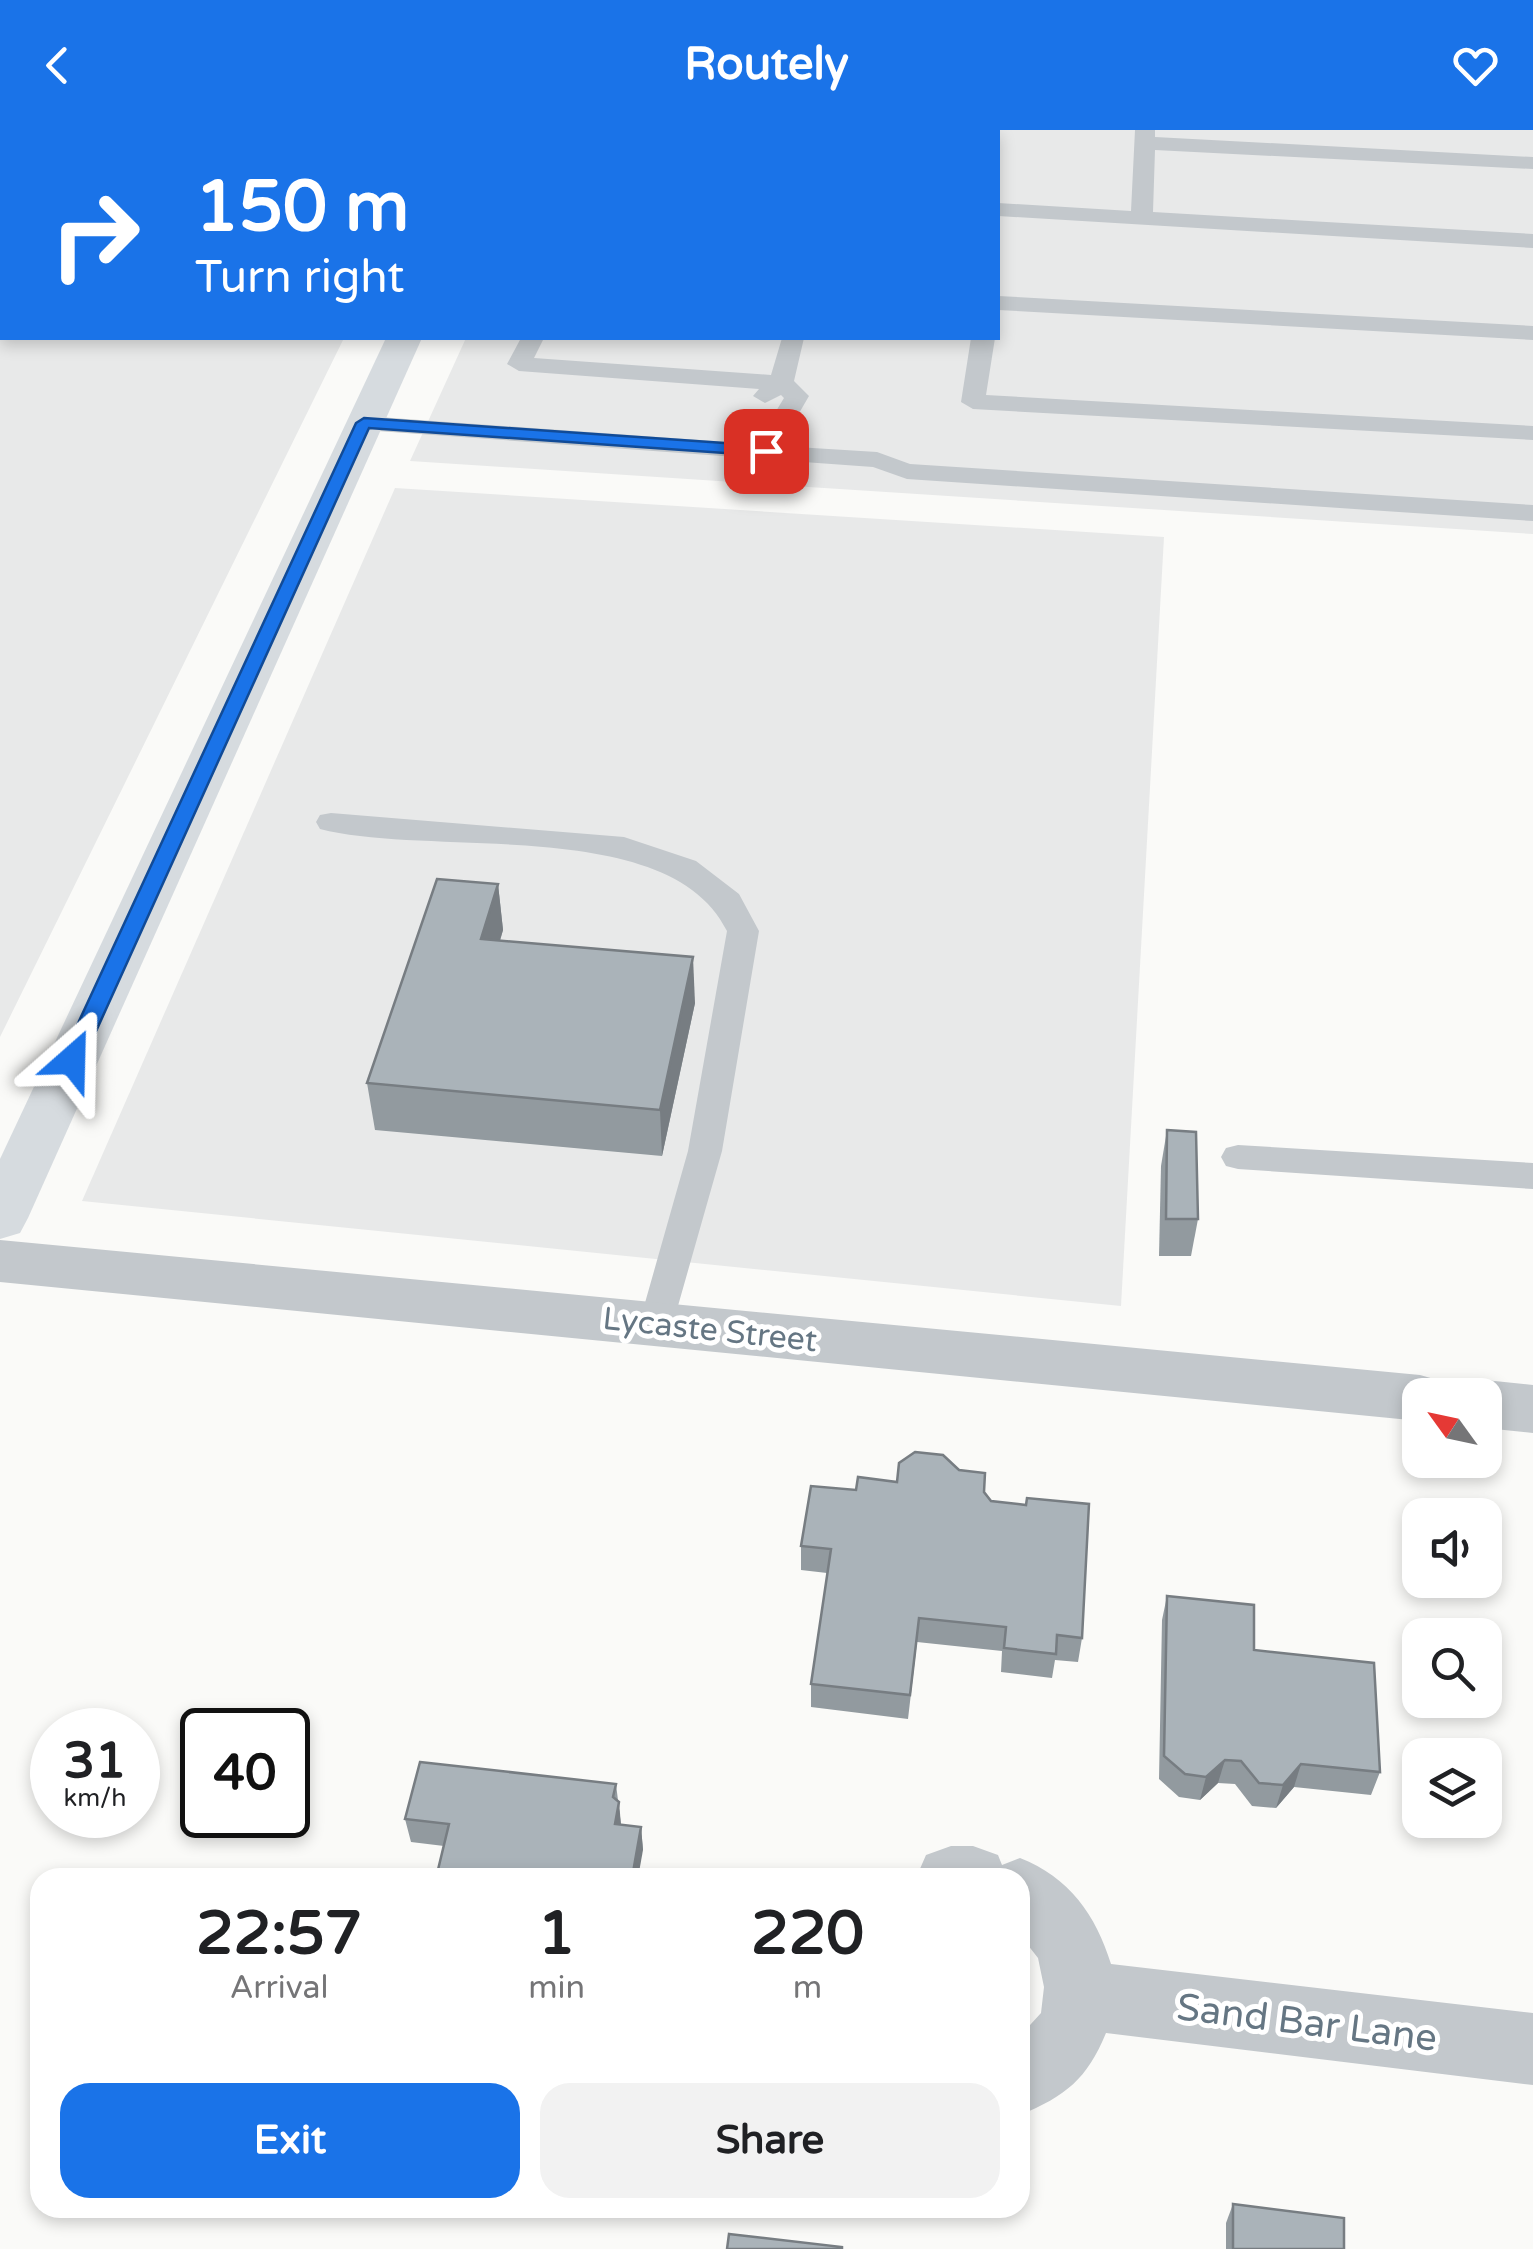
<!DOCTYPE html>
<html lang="en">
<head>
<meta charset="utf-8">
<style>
  :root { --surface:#fff; --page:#f2f2f2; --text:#202124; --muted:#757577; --accent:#1a73e8 }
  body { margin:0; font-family:"Varela Round",sans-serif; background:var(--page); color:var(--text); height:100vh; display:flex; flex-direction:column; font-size:38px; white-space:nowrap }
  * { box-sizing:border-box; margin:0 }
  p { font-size:32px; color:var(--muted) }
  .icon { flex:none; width:55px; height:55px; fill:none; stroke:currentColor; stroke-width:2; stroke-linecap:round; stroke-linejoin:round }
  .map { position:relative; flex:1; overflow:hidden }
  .details { position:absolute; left:30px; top:1738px; width:1000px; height:350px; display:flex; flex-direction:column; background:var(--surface); border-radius:30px; box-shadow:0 5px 15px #0003 }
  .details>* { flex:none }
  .banner { position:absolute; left:0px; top:0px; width:1000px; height:210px; box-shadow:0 5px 15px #0003; background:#1a73e8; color:#fff; overflow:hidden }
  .needle { width:65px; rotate:303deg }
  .controls { position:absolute; left:1402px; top:1248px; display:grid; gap:20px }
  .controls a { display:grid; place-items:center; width:100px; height:100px; border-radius:20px; background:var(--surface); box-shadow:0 5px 15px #0003; font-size:50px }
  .speed { position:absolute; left:30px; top:1578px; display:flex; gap:20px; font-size:50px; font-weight:700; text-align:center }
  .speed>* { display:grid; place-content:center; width:130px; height:130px; border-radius:50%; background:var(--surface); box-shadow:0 5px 15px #0003; line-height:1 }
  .speed small { font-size:25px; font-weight:400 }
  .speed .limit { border:5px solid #111; border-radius:15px; background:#fff; color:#111 }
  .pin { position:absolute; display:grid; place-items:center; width:85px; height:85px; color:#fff; margin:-42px; border-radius:20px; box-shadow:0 5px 15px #0006 }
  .me { position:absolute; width:110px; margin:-55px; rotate:25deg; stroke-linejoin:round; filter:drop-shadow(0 0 8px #0008) }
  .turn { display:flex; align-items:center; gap:35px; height:210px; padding:0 30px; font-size:45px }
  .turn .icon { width:130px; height:130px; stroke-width:2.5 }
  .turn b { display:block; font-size:70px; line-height:85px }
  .eta { display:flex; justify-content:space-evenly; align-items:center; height:170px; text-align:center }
  .eta b { font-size:60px; font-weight:800; line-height:70px }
  .cta { display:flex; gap:20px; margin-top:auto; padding:20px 30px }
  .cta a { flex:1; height:115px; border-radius:30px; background:var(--accent); color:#fff; font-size:40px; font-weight:800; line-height:115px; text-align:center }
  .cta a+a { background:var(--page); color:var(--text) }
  header { display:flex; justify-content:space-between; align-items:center; height:130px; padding:0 30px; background:var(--accent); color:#fff; font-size:45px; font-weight:800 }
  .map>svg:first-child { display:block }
</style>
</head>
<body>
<header><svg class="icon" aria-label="back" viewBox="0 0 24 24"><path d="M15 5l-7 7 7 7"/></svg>Routely<svg class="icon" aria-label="heart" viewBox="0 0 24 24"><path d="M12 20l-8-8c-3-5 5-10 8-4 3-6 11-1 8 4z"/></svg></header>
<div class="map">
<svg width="1533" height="2119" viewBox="0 0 1533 2119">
  <rect width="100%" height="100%" fill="#fafaf8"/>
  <!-- built -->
  <g fill="#e8e9e9">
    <polygon points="0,0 443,0 2,2 0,69"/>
    <polygon points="884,0 1533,0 1533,404 410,331 466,208 998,208 998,2 870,2"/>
    <polygon points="0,194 2,208 344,208 0,907"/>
    <polygon points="395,358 1164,407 1121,1176 82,1071"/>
  </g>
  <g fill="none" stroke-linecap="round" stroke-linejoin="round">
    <!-- lane -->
    <g fill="#c3c8cc" fill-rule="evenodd">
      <polygon points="1135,0 1155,0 1155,7 1533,27 1533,39 1155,20 1153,82 1533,104 1533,118 998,86 998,73 1131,81"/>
      <rect x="0" y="27" width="2" height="12"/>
      <polygon points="2,162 2,176 0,177 0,163"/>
      <polygon points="998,166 1533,196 1533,210 998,180"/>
      <polygon points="521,208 544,208 534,228 771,245 782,208 804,208 794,251 809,266 780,316 877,322 910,334 1533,375 1533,391 907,349 873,337 364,300 352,293 364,286 756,314 784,268 781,265 765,273 753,266 759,259 519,241 507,234"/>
      <polygon points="971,208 995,208 986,265 1533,296 1533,310 973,279 961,272"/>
      <path d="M331,683L624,707L696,731L739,764L759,801L722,1021L670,1204L657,1208L644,1204L639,1194L688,1021L727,801C670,684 431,728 320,699L316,692L320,685Z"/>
      <polygon points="1238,1015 1533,1033 1533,1059 1238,1039 1226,1036 1221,1027 1226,1018"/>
    </g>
    <!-- street -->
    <g fill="#c3c8cc" fill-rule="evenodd">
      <polygon points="0,1110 1420,1245 1441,1251 1448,1265 1420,1265 1420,1291 0,1152"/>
      <polygon points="1485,1250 1533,1255 1533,1303 1485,1298 1485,1265 1460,1265 1464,1257"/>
      <path d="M951,1716H973L998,1725L1002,1735L1020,1728C1069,1747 1096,1785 1111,1834L1533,1883V1955L1106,1903C1087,1949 1066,1966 1020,1985V1906L1041,1883L1044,1857L1038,1828L1020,1805V1748H916L926,1725Z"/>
    </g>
    <!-- secondary -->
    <polygon fill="#d6dbdf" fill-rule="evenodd" points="386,208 422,208 28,1088 20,1103 0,1109 0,1029"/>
    <defs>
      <polyline id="rail" points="782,2 796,0"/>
    </defs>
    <!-- rail casing -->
    <use href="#rail" stroke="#a2aab0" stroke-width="8"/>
    <!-- rail -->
    <use href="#rail" stroke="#fff" stroke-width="5" stroke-dasharray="15" stroke-linecap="butt"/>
  </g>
  <!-- wall -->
  <g fill="#929a9f">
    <polygon points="498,754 503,800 500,811 695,873 662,1026 375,1000 367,953"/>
    <polygon points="1167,1000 1198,1089 1191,1126 1159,1126 1161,1036"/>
    <polygon points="856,1360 984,1362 1082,1508 1078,1532 1055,1530 1052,1548 1001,1542 1002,1521 917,1512 908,1589 811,1577 811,1554 827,1443 801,1440 801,1416"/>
    <polygon points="1167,1466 1254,1520 1380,1642 1371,1665 1294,1657 1276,1678 1252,1676 1235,1654 1218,1653 1200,1670 1179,1667 1159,1649 1162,1490"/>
    <polygon points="616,1654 621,1695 641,1697 643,1720 444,1716 411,1712 405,1689"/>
    <polygon points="1233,2074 1344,2119 1226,2119 1226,2093"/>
  </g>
  <!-- shaded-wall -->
  <g fill="#777d82">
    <polygon points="498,754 503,800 486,855 481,809"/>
    <polygon points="693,827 695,873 662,1026 660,980"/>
    <polygon points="1225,1630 1218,1653 1200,1670 1206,1647"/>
    <polygon points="1301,1634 1294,1657 1276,1678 1283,1655"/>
    <polygon points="619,1672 621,1695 615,1694"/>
    <polygon points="641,1697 643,1720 638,1748 632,1748"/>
  </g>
  <!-- building -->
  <g fill="#aab3b9" stroke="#777d82" stroke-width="2.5">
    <polygon points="437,749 498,754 481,809 693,827 660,980 367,953"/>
    <polygon points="1167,1000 1196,1002 1198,1089 1166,1089"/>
    <polygon points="915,1322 943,1325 959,1340 985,1343 984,1362 991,1371 1026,1375 1027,1368 1089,1374 1082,1508 1057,1505 1056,1524 1004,1518 1006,1497 919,1488 910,1565 811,1554 831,1419 801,1416 811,1356 856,1360 858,1347 897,1352 899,1333"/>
    <polygon points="1167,1466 1254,1475 1254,1520 1374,1533 1380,1642 1301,1634 1283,1655 1259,1653 1241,1631 1225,1630 1206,1647 1185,1644 1164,1626"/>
    <polygon points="420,1632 616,1654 613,1667 619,1672 615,1694 641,1697 632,1748 436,1748 449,1694 405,1689"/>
    <polygon points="1233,2074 1344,2088 1344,2119 1233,2119"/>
    <polygon points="729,2104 842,2117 842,2119 727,2119"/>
  </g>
  <!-- route -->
  <polygon fill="#1a73e8" stroke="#114b97" stroke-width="2.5" points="364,288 766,316 774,321 766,326 369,298 83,930 72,938 65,935 61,930 356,293"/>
  <g text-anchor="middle" stroke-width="10" stroke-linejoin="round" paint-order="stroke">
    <!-- street labels -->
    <g font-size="32" fill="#657683" stroke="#fff">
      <text transform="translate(710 1199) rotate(6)" y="11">Lycaste Street</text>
    </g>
    <!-- near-street labels -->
    <g font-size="38" fill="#657683" stroke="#fff">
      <text transform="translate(1307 1892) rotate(7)" y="13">Sand Bar Lane</text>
    </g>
  </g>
</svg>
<div class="controls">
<a><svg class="needle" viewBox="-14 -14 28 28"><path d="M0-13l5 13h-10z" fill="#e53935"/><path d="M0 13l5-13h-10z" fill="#757577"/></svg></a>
<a><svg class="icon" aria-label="sound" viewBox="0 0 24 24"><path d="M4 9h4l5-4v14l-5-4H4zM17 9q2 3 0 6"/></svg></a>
<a><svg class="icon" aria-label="search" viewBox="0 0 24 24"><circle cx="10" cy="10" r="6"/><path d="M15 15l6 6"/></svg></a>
<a><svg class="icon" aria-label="layers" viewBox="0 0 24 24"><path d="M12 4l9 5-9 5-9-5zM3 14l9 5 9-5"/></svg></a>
</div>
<div class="speed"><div>31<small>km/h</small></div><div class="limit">40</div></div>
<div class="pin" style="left:766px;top:321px;background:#d93025"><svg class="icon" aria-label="arrive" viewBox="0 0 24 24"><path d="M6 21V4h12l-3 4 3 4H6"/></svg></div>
<svg class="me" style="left:72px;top:930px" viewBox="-20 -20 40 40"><path d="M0-17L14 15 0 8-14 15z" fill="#1a73e8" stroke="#fff" stroke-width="4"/></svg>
<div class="banner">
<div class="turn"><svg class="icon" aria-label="right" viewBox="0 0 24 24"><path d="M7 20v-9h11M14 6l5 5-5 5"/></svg><div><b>150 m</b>Turn right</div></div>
</div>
<section class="details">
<div class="eta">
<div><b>22:57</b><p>Arrival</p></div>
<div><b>1</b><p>min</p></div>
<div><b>220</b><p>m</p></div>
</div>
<div class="cta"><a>Exit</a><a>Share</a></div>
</section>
</div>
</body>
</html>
